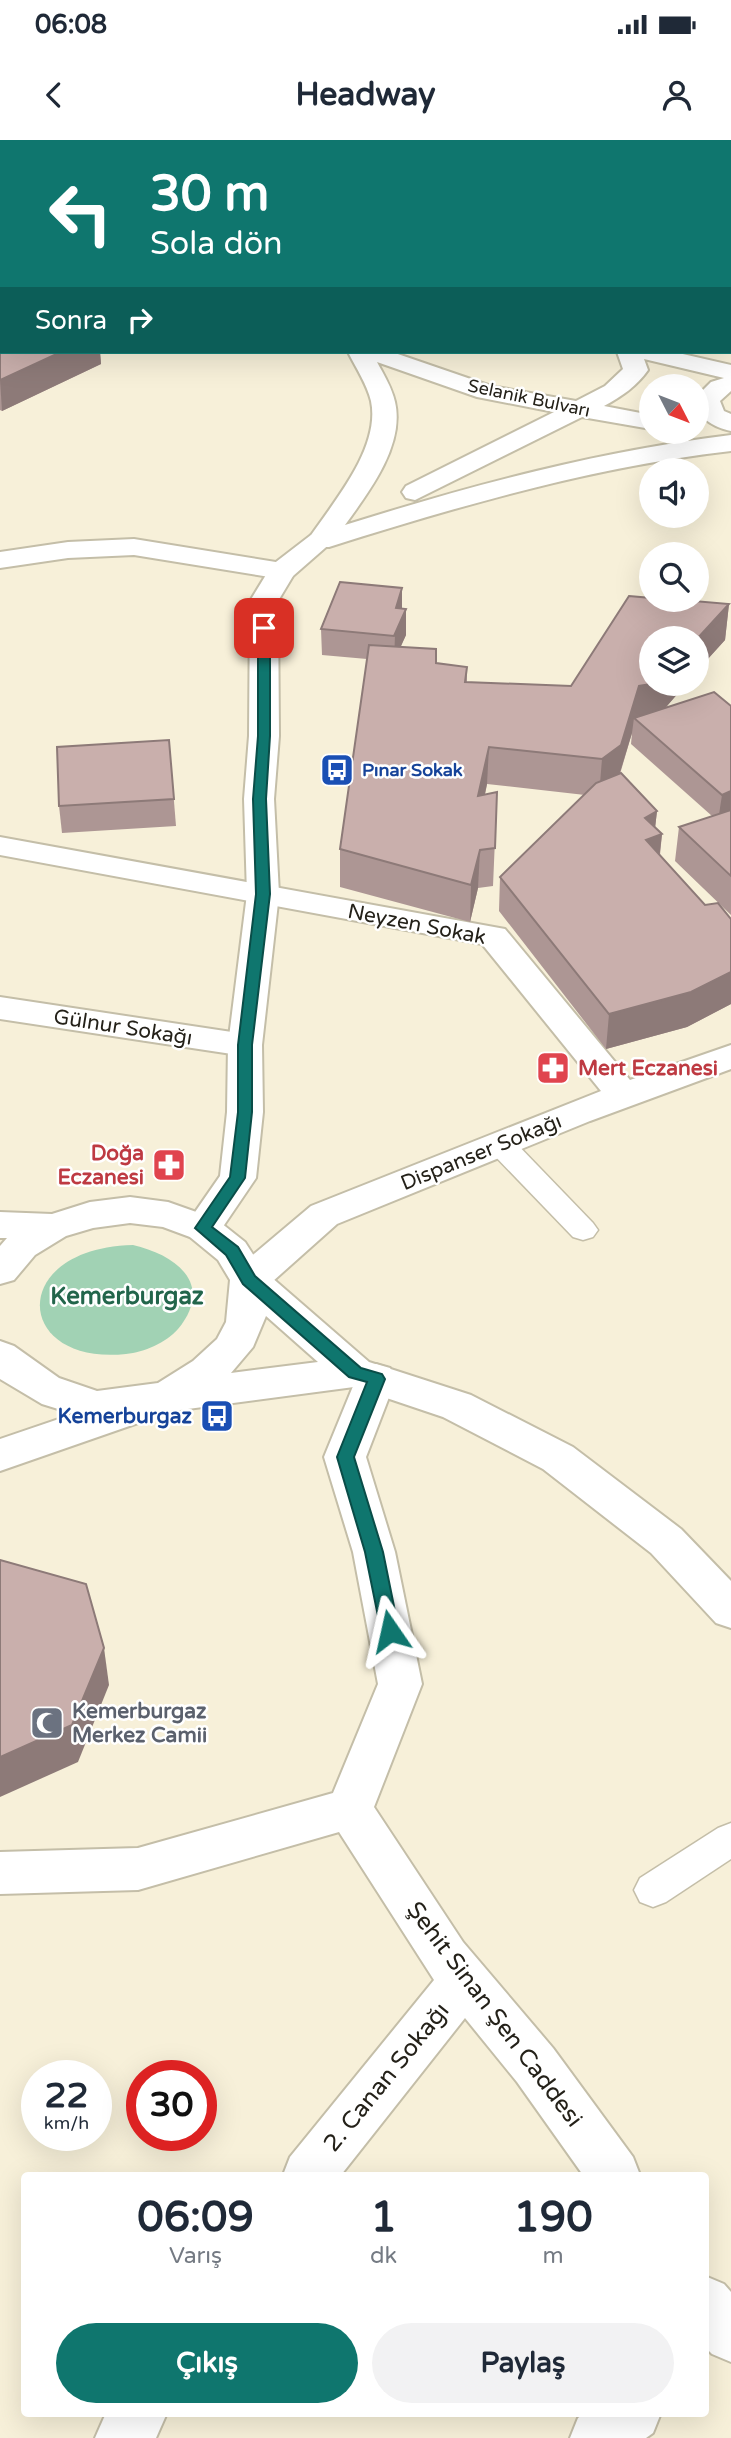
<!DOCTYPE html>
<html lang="tr">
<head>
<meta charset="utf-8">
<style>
  :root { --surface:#fff; --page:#f2f2f3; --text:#1f2937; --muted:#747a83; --accent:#0f766e }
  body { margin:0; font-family:"Varela Round",sans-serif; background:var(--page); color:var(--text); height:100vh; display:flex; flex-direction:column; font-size:26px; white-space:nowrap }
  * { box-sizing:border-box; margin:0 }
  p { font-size:23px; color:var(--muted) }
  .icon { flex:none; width:38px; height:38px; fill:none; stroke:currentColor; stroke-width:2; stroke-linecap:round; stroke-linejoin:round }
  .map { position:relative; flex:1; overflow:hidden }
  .side { position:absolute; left:21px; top:2032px; width:688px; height:245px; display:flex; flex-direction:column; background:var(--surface); border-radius:7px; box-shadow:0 7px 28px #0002 }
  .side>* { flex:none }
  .hud { position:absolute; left:0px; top:0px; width:732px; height:214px; box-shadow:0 7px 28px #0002; background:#0f766e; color:#fff; overflow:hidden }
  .needle { width:46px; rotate:132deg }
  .tools { position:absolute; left:639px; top:234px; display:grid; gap:14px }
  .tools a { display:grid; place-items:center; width:70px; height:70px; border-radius:50%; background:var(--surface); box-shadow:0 7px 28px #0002; font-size:35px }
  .speed { position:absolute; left:21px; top:1920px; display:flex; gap:14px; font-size:35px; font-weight:700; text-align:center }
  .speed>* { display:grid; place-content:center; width:91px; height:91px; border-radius:50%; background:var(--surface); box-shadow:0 7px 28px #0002; line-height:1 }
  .speed small { font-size:18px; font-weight:400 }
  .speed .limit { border:10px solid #d22; background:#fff; color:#111 }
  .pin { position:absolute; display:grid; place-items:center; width:60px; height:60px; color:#fff; margin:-30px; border-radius:14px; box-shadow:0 4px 10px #0006 }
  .me { position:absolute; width:77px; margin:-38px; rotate:349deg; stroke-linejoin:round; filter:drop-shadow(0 0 5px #0008) }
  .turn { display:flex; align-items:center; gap:24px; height:147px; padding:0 35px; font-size:32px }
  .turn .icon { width:91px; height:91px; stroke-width:2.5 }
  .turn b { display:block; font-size:49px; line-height:60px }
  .then { display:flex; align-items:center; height:66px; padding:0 35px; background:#0003; gap:14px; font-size:26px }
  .eta { display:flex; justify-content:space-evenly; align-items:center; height:119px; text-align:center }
  .eta b { font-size:42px; font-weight:700; line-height:49px }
  .cta { display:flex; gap:14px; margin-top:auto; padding:14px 35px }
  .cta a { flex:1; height:80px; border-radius:42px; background:var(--accent); color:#fff; font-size:28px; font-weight:700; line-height:80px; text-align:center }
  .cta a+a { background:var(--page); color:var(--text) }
  .status { display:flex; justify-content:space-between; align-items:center; height:49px; padding:0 35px; background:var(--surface); direction:ltr }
  .status svg { height:19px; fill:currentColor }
  header { display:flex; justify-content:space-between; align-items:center; height:91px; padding:0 35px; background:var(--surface); font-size:32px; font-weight:700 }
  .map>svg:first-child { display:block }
</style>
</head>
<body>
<div class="status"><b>06:08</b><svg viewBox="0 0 49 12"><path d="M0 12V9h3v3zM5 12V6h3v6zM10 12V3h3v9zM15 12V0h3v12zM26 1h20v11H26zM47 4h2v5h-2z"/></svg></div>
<header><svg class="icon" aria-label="back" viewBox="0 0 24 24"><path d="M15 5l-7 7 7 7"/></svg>Headway<svg class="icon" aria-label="person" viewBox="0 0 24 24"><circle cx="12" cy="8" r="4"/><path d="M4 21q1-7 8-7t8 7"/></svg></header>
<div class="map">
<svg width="731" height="2298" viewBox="0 0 731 2298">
  <rect width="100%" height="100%" fill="#f7f0d9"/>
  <!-- green -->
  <path fill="#a1d2b4" d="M133,1105C176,1115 215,1144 178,1189C166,1203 144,1212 126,1214C13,1226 7,1108 133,1105Z"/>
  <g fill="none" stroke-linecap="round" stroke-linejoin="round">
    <defs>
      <g id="service">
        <polygon points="501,996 511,998 593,1083 598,1090 593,1097 583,1100 573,1097 491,1012 487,1005 491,998"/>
        <polygon points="731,1683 731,1719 666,1762 653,1767 640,1762 634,1750 640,1738 718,1688"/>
      </g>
      <g id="minor">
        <polygon points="134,399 282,423 292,425 296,431 292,437 282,439 134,415 68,418 0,428 0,412 68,402"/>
        <polygon points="0,697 505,789 630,940 731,905 731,929 590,981 337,1084 263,1150 249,1154 235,1150 230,1140 235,1130 311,1066 601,951 482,804 0,715"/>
        <polygon points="0,857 245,894 257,897 262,905 257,913 245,916 0,879"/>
        <polygon points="376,1224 390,1228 396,1239 366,1317 395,1412 422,1544 374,1667 463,1802 553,1908 633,2017 640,2035 583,2035 517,1942 465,1878 341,2035 283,2035 290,2017 434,1840 339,1692 138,1750 0,1754 0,1712 138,1708 333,1653 378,1544 353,1412 324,1317 356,1239 362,1228"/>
        <polygon points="705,2136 724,2144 731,2152 731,2222 712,2214 705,2207"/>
        <polygon points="106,2273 167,2273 156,2298 95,2298"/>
        <polygon points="585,2273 661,2273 653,2293 646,2298 570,2298 578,2278"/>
      </g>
      <g id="tertiary">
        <polygon points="320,393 329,395 333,401 293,436 278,461 279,596 274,659 279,754 262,905 263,972 256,1038 216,1097 203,1101 190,1097 184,1088 220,1036 227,972 228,905 247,754 244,659 249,596 250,461 272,425 311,395"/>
        <polygon points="147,1249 161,1253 167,1264 161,1275 0,1331 0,1299"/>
      </g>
      <path id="secondary" d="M130,1057L168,1062L216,1079L245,1102L263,1130L369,1222L471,1255L573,1307L681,1389L731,1441V1488L716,1483L651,1413L543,1329L443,1277L354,1247L97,1281L42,1264L0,1239V1201L14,1206L59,1238L97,1251L158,1243L193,1221L217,1199L226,1182L230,1140L218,1120L190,1097L163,1087L130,1083L93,1088L66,1096L35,1115L14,1140L0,1144V1106L7,1098H0V1072L52,1074L90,1062ZM266,1176L318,1222L231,1233L253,1207Z"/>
      <g id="primary">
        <rect x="0" y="46" width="2" height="12"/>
        <polygon points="0,74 2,75 2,88 0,88"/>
        <path d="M348,212H392L491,246L576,261L605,246L623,229L617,212H674L731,225V251L720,261L724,271L731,274V291C713,287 696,278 696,257L711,242L724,238L644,219L648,230C637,246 621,257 604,266L651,275V289L582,277L415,360L406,358L402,352L406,346L554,272L477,257L377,222C384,235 392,248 395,262C405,305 369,352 345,385C472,345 599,311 731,295V311C593,327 462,365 329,407H311L307,401C331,365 381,309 371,261C367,244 356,228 348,212Z"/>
      </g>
    </defs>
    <!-- service casing -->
    <use href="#service" stroke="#c4bea8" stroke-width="3"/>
    <!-- minor casing -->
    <use href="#minor" stroke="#c4bea8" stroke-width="4"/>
    <!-- tertiary casing -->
    <use href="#tertiary" stroke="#c4bea8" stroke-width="4"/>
    <!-- secondary casing -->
    <use href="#secondary" stroke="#c4bea8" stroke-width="4"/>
    <!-- primary casing -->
    <use href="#primary" stroke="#c4bea8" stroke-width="4"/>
    <!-- service -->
    <use href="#service" fill="#fff" fill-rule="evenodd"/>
    <!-- minor -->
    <use href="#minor" fill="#fff" fill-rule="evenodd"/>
    <!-- tertiary -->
    <use href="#tertiary" fill="#fff" fill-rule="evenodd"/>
    <!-- secondary -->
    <use href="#secondary" fill="#fff" fill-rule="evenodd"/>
    <!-- primary -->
    <use href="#primary" fill="#fff" fill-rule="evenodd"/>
  </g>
  <!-- wall -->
  <g fill="#ad9694">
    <polygon points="730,75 731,75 731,195 730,194"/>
    <polygon points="0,193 2,212 100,212 101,224 2,271 0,270"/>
    <polygon points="340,442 402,448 402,468 406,469 406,495 400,507 436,509 436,523 467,527 467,542 571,546 629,456 651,458 651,460 682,460 729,464 725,500 696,532 696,499 651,499 651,544 686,544 665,568 714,552 731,566 731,775 675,721 679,687 712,676 631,604 632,593 620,634 621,633 657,671 655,688 662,694 660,715 705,765 718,763 731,779 731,864 687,887 606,909 499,771 500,737 585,655 487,644 485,655 497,652 493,746 478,748 470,782 340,747 340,709 367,519 322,515 321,489"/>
    <polygon points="169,600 176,686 62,693 59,666"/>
  </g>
  <!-- shaded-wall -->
  <g fill="#8d7a78">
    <polygon points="61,212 100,212 101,224 2,271 0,240"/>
    <polygon points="402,448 402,474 406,469 406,495 394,522 396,468"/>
    <polygon points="729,464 725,500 696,532 696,500"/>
    <polygon points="651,544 686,544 655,580 634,578 632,593 617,642 599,656 602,619 639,546"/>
    <polygon points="489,607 487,644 476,693 478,656"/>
    <polygon points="731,651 731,677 718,681 722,655"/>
    <polygon points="657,671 654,697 662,694 658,728 643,734 645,678"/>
    <polygon points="480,710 478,748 470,782 471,745"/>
    <polygon points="731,832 731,864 687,887 606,909 609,874"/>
    <polygon points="104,1508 109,1545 78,1622 0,1657 0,1617"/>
  </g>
  <!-- building -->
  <g fill="#c9afac" stroke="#8d7a78" stroke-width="2">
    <rect x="730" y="75" width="1" height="89"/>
    <polygon points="2,192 2,212 61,212 0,240 0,193"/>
    <polygon points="340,442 402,448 396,468 406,469 394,496 321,489"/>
    <polygon points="629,456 651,458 651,460 682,460 729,464 696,500 696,499 651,499 651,544 639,546 621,605 602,619 489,607 478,656 497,652 495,708 480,710 471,745 340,709 369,505 436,509 436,523 467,527 465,542 571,546"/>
    <polygon points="714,552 731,566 731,651 722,655 634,578"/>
    <polygon points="169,600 174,659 59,666 57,607"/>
    <polygon points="621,633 657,671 645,678 662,694 646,700 705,765 718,763 731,779 731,832 691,852 609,874 500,737 596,643"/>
    <polygon points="731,670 731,736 679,687"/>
    <polygon points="0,1420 86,1444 104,1508 72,1585 0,1617"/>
  </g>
  <!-- route -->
  <polygon fill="#0f766e" stroke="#0a4d48" stroke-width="2" points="264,485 270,488 270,596 266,659 270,754 252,905 252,972 245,1038 212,1087 238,1107 255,1136 361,1228 382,1234 385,1239 354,1317 383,1412 399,1491 390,1499 381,1491 365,1412 337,1317 367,1242 349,1237 243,1144 226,1115 195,1088 230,1037 238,972 238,905 256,754 253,659 258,596 258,488"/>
  <!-- icons -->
  <defs>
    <symbol id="bus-square" viewBox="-11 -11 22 22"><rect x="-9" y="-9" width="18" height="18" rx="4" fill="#1a4fb4" stroke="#fff"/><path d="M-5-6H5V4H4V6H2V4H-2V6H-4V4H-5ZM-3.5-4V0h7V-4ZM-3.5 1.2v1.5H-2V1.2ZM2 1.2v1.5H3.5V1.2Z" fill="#fff"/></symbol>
    <symbol id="pharmacy-square" viewBox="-11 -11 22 22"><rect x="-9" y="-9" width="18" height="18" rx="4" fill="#e0444e" stroke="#fff"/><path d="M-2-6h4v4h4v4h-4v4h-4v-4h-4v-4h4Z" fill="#fff"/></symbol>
    <symbol id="mosque-square" viewBox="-11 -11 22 22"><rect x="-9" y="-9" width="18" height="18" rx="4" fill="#6b7280" stroke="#fff"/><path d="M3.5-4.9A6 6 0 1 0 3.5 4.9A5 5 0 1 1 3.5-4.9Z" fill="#fff"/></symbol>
  </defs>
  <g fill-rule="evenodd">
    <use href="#bus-square" x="318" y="611" width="38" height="38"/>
    <use href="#pharmacy-square" x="534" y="909" width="38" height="38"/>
    <use href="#pharmacy-square" x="150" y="1006" width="38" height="38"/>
    <use href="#bus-square" x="198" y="1257" width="38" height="38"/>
    <use href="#mosque-square" x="28" y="1564" width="38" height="38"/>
  </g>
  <g text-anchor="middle" stroke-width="5" stroke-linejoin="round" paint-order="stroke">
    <!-- far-street labels -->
    <g font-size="18" fill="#242119" stroke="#fff">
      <text transform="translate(529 258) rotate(12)" y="6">Selanik Bulvarı</text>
    </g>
    <!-- far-transit labels -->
    <g font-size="18" font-weight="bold" fill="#164399" stroke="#fff" text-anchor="start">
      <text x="362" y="636">Pınar Sokak</text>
    </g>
    <!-- street labels -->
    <g font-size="21" fill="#242119" stroke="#fff">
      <text transform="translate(417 784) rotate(11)" y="7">Neyzen Sokak</text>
      <text transform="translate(123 887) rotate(9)" y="7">Gülnur Sokağı</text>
      <text transform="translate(481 1012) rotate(-22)" y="7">Dispanser Sokağı</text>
    </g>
    <!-- health labels -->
    <g font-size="21" font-weight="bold" fill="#be3a42" stroke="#fff" text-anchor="start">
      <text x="578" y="935">Mert Eczanesi</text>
      <text x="144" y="1020" text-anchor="end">Doğa<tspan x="144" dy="24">Eczanesi</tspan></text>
    </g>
    <!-- transit labels -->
    <g font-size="21" font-weight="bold" fill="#164399" stroke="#fff" text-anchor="end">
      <text x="192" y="1283">Kemerburgaz</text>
    </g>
    <!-- worship labels -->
    <g font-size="21" font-weight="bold" fill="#5b616d" stroke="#fff" text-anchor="start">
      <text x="72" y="1578">Kemerburgaz<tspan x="72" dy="24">Merkez Camii</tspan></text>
    </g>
    <!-- quarter labels -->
    <g font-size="24" font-weight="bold" fill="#22654b" stroke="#fff">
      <text x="127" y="1164">Kemerburgaz</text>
    </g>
    <!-- near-street labels -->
    <g font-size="24" fill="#242119" stroke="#fff">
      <text transform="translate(495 1874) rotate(53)" y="8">Şehit Sinan Şen Caddesi</text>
      <text transform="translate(386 1937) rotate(-51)" y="8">2. Canan Sokağı</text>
    </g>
  </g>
</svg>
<div class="tools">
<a><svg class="needle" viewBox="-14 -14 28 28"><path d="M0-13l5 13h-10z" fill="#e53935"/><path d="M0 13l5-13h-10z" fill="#747a83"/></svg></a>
<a><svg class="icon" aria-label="sound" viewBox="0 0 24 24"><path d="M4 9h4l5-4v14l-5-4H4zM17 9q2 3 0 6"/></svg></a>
<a><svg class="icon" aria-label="search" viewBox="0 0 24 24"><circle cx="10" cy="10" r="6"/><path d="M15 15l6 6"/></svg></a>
<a><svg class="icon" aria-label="layers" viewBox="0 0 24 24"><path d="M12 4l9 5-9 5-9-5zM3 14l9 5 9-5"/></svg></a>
</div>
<div class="speed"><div>22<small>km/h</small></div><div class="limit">30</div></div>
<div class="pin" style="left:264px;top:488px;background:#d93025"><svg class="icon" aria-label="arrive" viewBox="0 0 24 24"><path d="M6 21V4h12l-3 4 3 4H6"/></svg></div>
<svg class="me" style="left:390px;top:1491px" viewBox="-20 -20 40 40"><path d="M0-17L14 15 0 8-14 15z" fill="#0f766e" stroke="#fff" stroke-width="4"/></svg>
<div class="hud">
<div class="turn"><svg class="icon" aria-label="left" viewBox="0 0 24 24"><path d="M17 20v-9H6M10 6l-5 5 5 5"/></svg><div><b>30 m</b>Sola dön</div></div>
<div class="then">Sonra<svg class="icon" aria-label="right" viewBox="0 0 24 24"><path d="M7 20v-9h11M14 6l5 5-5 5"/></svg></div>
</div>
<section class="side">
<div class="eta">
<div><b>06:09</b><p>Varış</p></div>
<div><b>1</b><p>dk</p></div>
<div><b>190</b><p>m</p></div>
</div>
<div class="cta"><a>Çıkış</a><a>Paylaş</a></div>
</section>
</div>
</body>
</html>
